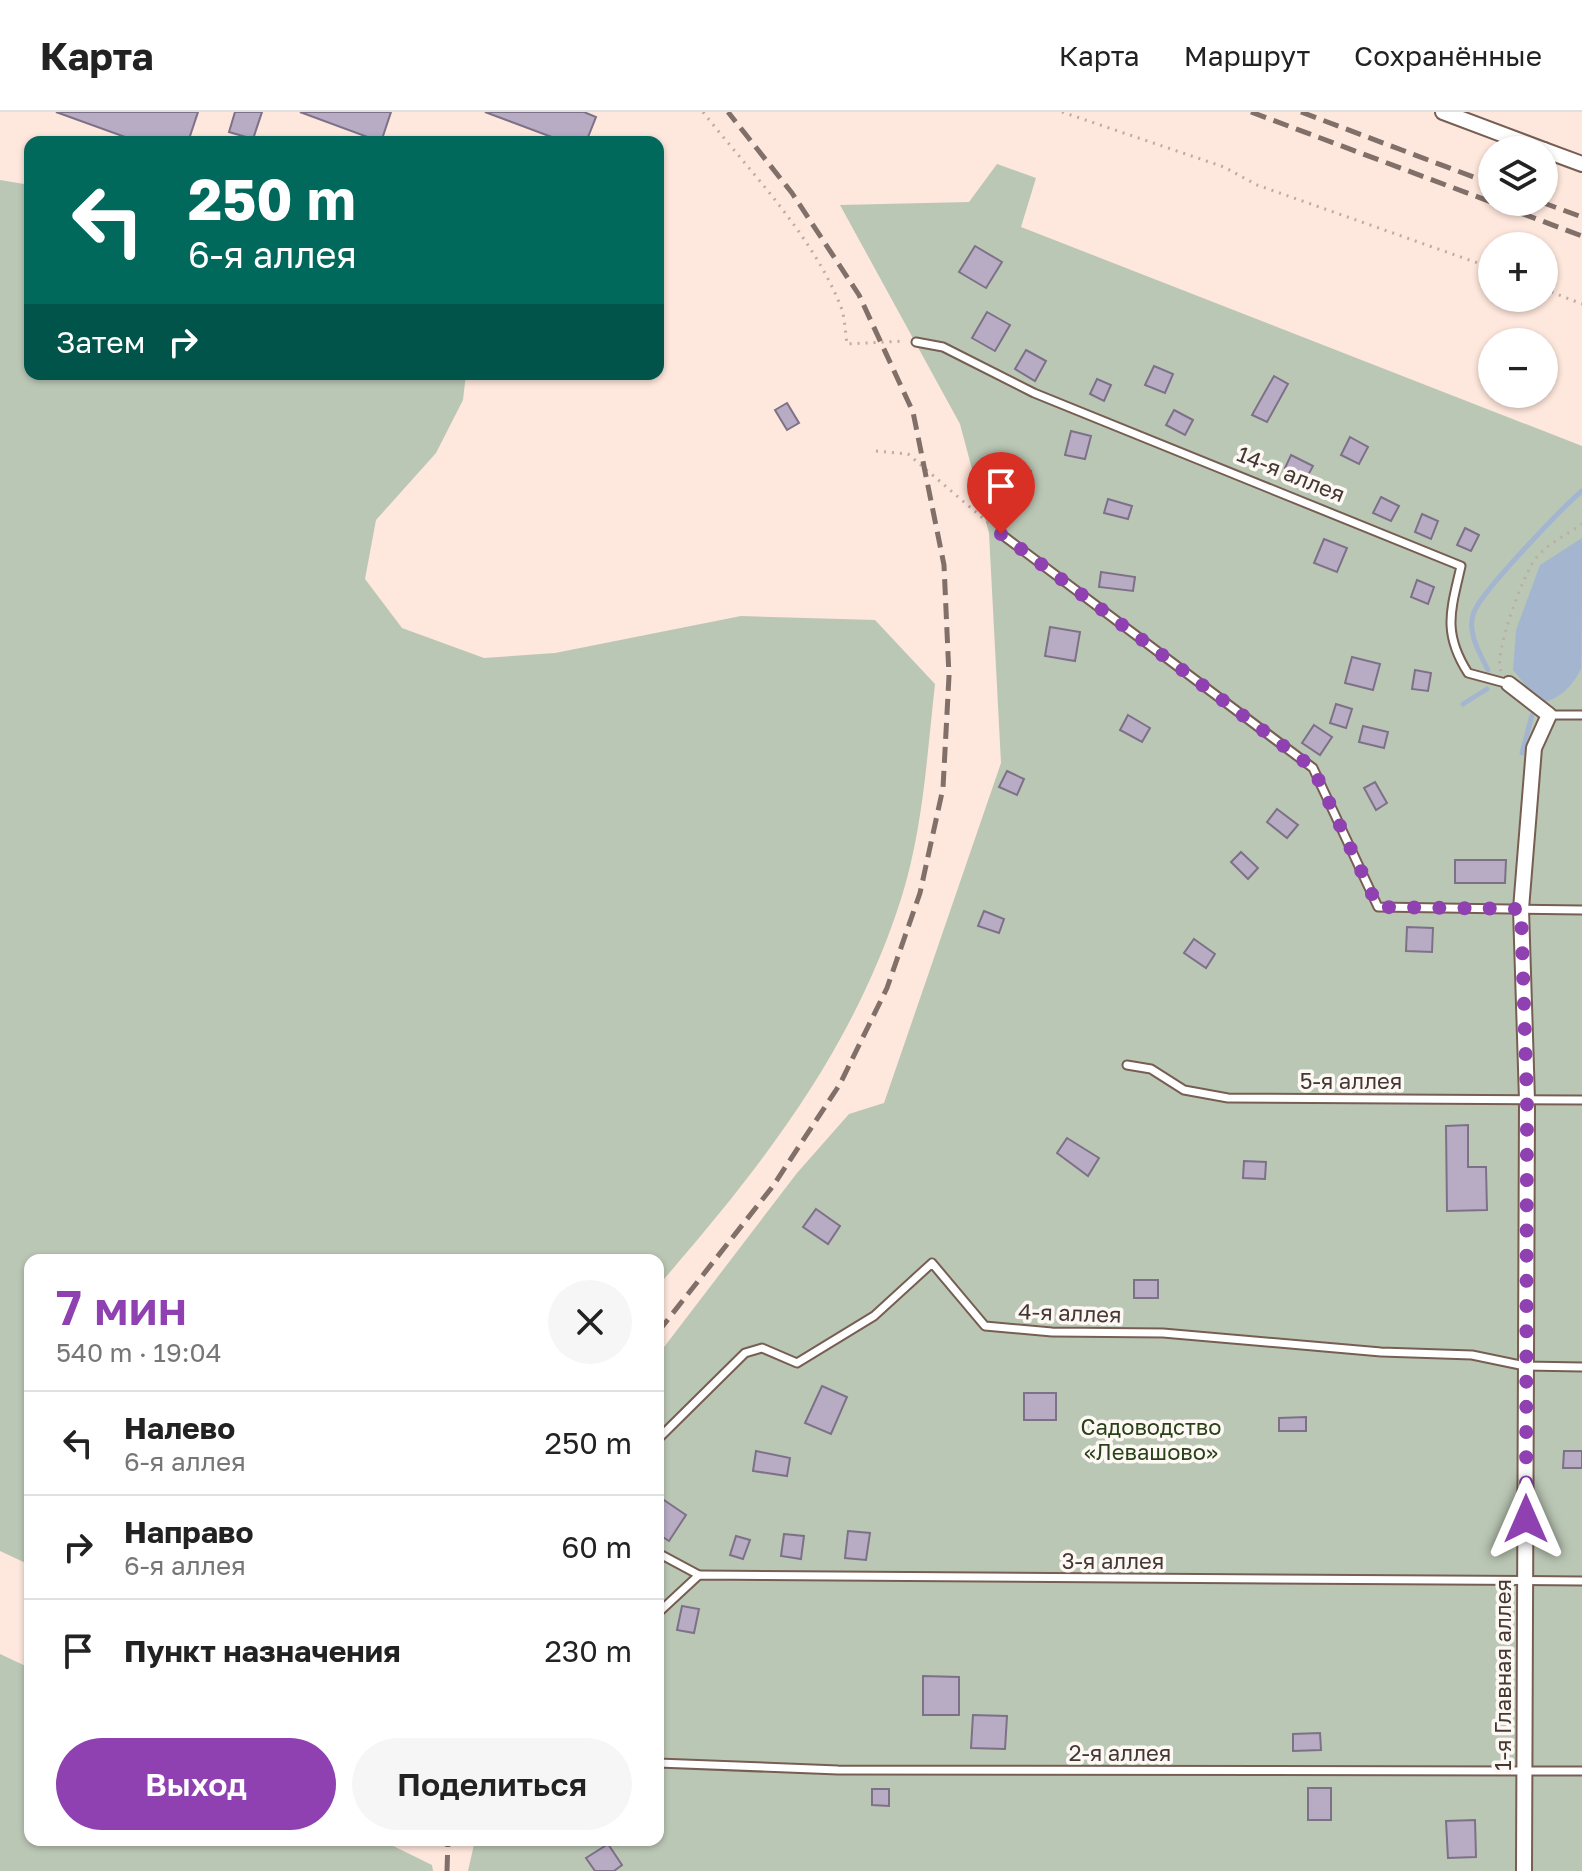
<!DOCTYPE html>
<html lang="ru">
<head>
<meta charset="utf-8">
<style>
  :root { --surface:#fff; --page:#f6f6f6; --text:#222; --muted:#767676; --line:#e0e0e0; --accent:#8f41b2 }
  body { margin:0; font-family:"Golos Text",sans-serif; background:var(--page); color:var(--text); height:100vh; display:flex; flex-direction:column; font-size:30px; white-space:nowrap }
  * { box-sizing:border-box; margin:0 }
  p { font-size:26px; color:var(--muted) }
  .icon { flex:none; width:44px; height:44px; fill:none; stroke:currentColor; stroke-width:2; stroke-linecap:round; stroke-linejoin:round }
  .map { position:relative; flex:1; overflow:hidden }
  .sheet { position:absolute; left:24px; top:1142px; width:640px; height:592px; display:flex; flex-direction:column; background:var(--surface); border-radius:16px; box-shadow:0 2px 6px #0004 }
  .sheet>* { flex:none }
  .top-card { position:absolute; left:24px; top:24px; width:640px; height:244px; border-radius:16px; box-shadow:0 2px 6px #0004; background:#00695c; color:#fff; overflow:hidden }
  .buttons { position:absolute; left:1478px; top:24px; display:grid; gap:16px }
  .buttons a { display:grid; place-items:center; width:80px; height:80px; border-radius:50%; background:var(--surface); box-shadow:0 2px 6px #0004; font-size:40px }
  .pin { position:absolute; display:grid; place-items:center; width:68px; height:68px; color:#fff; margin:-82px -34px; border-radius:50% 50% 50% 0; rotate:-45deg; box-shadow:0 0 8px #0007 }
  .pin .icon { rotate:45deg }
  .me { position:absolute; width:88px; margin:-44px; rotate:0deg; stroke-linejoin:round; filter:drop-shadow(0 0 6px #0008) }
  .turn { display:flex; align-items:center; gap:28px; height:168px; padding:0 32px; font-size:36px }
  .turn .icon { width:104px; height:104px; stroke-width:2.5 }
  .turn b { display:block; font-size:56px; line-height:68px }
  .then { display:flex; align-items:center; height:76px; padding:0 32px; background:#0003; gap:16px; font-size:30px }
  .round { display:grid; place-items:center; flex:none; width:84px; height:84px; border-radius:42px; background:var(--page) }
  .overview { display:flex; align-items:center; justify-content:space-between; height:136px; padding:0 32px }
  h1 { font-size:48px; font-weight:600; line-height:60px; color:var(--accent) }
  .primary-button { display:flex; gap:16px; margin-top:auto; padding:16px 32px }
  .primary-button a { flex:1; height:92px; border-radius:48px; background:var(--accent); color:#fff; font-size:32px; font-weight:600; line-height:92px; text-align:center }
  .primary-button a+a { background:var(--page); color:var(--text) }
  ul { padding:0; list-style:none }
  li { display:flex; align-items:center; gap:24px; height:104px; padding:0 32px; border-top:2px solid var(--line) }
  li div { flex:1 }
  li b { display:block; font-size:30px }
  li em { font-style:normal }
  header { display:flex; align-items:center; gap:48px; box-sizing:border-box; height:112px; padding:0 40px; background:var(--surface); border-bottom:2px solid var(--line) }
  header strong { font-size:38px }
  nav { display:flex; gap:44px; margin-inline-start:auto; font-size:28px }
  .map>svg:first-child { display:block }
</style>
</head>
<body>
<header>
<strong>Карта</strong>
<nav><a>Карта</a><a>Маршрут</a><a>Сохранённые</a></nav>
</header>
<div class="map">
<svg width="1582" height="1759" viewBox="0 0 1582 1759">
  <rect width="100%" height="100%" fill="#fee7dc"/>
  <!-- green -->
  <g fill="#bbc7b5">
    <polygon points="997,52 1036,66 1021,115 1582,334 1582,1759 468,1759 475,1728 658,1728 658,1243 797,1061 849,1002 884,991 1001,651 989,421 960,312 840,93 969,90"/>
    <path d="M0,68L30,73V262H466L463,288L436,341L376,408L365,467L402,516L484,546L555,541L741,504L875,508L935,572C927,643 923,718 901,787C852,940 761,1055 658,1174V1148H30V1453L0,1439Z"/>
    <polygon points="0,1542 30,1556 30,1728 381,1728 432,1753 433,1759 0,1759"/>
  </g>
  <!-- water -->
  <path fill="#a4b6cf" d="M1582,426C1582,447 1582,546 1581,557C1573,574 1557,590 1539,590L1513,558L1516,518L1540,453Z"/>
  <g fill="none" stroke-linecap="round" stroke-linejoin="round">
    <!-- stream -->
    <g stroke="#a4b6cf" stroke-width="5">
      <path d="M1488,558C1480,542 1466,519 1474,500C1481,480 1563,395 1582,379"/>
      <polyline points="1463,592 1487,577"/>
      <polyline points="1522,641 1532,603"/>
    </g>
  </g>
  <!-- building -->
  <g fill="#b8acc5" stroke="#7d7188" stroke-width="2">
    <polygon points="56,0 198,0 188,30 139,30"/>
    <polygon points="235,0 262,0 253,27 229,20"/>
    <polygon points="300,0 391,0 381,30"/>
    <polygon points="485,0 584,0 596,5 586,30 565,30"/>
    <polygon points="975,134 1002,150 986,176 959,160"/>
    <polygon points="987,200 1010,213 995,239 972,226"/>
    <polygon points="1026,238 1046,249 1035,269 1015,257"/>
    <polygon points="1154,254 1173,262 1165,281 1145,273"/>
    <polygon points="1274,264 1288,272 1267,310 1252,303"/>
    <polygon points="1097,267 1111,273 1104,289 1090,282"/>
    <polygon points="787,291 799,311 787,318 775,298"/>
    <polygon points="1174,298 1193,308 1185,323 1166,313"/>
    <polygon points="1071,319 1091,324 1085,347 1065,343"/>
    <polygon points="1350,325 1368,335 1359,352 1341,343"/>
    <polygon points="1291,343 1313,354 1306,367 1285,356"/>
    <polygon points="1014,354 1031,359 1024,383 1011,379"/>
    <polygon points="1381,385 1399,394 1391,409 1373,401"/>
    <polygon points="1108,387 1132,394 1128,407 1104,401"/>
    <polygon points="1422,402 1438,409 1431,427 1415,420"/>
    <polygon points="1465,416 1479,423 1471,439 1457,433"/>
    <polygon points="1324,427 1347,436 1337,460 1314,451"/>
    <polygon points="1101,460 1135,465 1133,479 1099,475"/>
    <polygon points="1417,468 1434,475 1428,492 1411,485"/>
    <polygon points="1050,515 1080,520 1075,549 1045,544"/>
    <polygon points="1352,545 1380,552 1373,578 1345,571"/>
    <polygon points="1415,558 1431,561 1428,579 1412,577"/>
    <polygon points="1336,592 1352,597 1346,616 1330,611"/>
    <polygon points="1128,603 1150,616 1142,630 1120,618"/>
    <polygon points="1314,613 1332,625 1320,643 1302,631"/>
    <polygon points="1363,614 1388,620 1384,636 1359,630"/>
    <polygon points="1007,659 1024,667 1017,683 999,675"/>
    <polygon points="1375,670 1387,691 1376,698 1364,676"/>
    <polygon points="1277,697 1298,713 1287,726 1267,710"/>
    <polygon points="1241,740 1258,756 1248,767 1231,750"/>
    <polygon points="1455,748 1506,748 1505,771 1455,771"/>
    <polygon points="984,799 1004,807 999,821 978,814"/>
    <polygon points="1407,815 1433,816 1432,840 1406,839"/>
    <polygon points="1194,827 1215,842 1206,856 1184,841"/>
    <polygon points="1468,1013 1468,1055 1486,1055 1487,1098 1447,1099 1446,1014"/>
    <polygon points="1067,1026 1099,1046 1088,1064 1057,1041"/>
    <polygon points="1244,1049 1266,1050 1265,1067 1243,1066"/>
    <polygon points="816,1097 840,1114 828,1132 803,1115"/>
    <rect x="1134" y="1168" width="24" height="18"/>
    <polygon points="822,1274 847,1285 831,1322 805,1311"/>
    <rect x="1024" y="1281" width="32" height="27"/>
    <polygon points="1306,1305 1306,1319 1279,1319 1279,1306"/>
    <polygon points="756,1339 790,1346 787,1364 753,1359"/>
    <polygon points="1564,1339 1582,1339 1582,1356 1563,1356"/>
    <polygon points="658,1384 686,1403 669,1429 658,1422"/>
    <polygon points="848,1419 870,1421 866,1448 845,1446"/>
    <polygon points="784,1422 804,1424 801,1447 781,1444"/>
    <polygon points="736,1424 750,1428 743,1447 730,1443"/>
    <polygon points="682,1494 699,1497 694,1521 677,1518"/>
    <polygon points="923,1564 959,1565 959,1603 923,1603"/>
    <polygon points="973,1603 1007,1604 1005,1637 971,1636"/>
    <polygon points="1320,1621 1321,1638 1293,1639 1293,1622"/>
    <rect x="1308" y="1676" width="23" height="32"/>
    <polygon points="872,1677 889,1677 889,1694 872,1693"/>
    <polygon points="1475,1708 1476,1745 1448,1746 1446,1709"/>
    <polygon points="608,1732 622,1753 614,1759 595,1759 586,1746"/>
  </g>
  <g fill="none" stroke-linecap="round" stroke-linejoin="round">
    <defs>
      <g id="lane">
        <path d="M916,230L943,235L1034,281L1461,454C1451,498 1442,520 1468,561L1509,572"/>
        <polyline points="1001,422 1313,656 1378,795 1582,798"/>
        <polyline points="1549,603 1582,603"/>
        <polyline points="1127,953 1151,957 1184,978 1228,986 1582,988"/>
        <polyline points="658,1327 745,1241 762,1236 797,1251 874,1204 932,1151 985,1214 1052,1220 1163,1221 1381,1240 1472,1243 1525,1254 1582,1255"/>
        <polyline points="658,1441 699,1463"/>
        <polyline points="658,1501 699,1463 1582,1469"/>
        <polyline points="658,1651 838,1658 1582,1659"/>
      </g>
      <g id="street">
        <polyline points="1443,0 1544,38"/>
        <polyline points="1544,38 1582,52"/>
        <polyline points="1509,572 1549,603 1534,636 1521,797 1527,988 1524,1759"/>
      </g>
    </defs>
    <!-- lane casing -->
    <use href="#lane" stroke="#765e52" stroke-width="11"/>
    <!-- street casing -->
    <use href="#street" stroke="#765e52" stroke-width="18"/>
    <!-- path -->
    <g stroke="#beaba2" stroke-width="3" stroke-dasharray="2 6" stroke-linecap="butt">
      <path d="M703,0C750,60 809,119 839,190C845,202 845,219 847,232L905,229"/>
      <polyline points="1062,0 1224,55 1257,73 1492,156"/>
      <polyline points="1544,177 1582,192"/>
      <polyline points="876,339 908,342 992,414"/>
      <path d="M1501,559C1493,543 1524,460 1536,446C1547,432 1568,422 1582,412"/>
    </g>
    <!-- lane -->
    <use href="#lane" stroke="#fff" stroke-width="7"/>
    <!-- street -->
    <use href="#street" stroke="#fff" stroke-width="14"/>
    <!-- rail -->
    <g stroke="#807069" stroke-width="5" stroke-dasharray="16 8" stroke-linecap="butt">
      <polyline points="1251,0 1582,124"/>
      <polyline points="1301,0 1492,72"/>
      <polyline points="1541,90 1582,105"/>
      <polyline points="658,1220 773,1074 840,972 887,876 920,781 943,676 949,564 944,453 913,300 859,183 792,81 728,0"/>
      <polyline points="447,1759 448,1728"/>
    </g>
  </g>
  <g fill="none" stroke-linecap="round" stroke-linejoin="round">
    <!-- route -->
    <polyline stroke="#8f41b2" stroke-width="14" stroke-dasharray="0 25.2" points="1001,422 1313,656 1378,795 1521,797 1527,988 1526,1407"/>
  </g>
  <g text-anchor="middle" stroke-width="7" stroke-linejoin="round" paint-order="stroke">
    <!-- street labels -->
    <g font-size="22" fill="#443833" stroke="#fef8f5">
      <text transform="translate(1291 362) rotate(22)" y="8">14-я аллея</text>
      <text x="1351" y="977">5-я аллея</text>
      <text transform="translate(1070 1201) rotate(2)" y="8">4-я аллея</text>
      <text x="1113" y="1457">3-я аллея</text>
      <text transform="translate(1503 1563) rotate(-90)" y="8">1-я Главная аллея</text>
      <text x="1120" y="1649">2-я аллея</text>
    </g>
    <!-- park labels -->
    <g font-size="22" fill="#284118" stroke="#fef8f5">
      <text x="1151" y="1323">Садоводство<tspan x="1151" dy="25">«Левашово»</tspan></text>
    </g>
  </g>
</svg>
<div class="buttons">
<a><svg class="icon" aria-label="layers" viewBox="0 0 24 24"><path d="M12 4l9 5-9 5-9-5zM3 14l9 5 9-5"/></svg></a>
<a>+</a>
<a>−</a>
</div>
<div class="pin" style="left:1001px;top:422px;background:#d93025"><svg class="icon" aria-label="arrive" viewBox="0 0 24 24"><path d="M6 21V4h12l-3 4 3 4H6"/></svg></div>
<svg class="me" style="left:1526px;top:1407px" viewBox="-20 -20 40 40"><path d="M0-17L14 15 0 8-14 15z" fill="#8f41b2" stroke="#fff" stroke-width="4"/></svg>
<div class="top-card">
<div class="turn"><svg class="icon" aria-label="left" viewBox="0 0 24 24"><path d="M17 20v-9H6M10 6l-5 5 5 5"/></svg><div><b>250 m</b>6-я аллея</div></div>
<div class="then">Затем<svg class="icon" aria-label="right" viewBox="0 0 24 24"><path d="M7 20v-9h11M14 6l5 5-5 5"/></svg></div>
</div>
<section class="sheet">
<div class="overview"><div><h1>7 мин</h1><p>540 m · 19:04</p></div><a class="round"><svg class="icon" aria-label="close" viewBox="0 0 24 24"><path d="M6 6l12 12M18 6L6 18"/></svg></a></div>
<ul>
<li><svg class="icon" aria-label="left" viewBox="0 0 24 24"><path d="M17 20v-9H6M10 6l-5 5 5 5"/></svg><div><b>Налево</b><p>6-я аллея</p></div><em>250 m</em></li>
<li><svg class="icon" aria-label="right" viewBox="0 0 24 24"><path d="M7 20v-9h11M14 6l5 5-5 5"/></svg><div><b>Направо</b><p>6-я аллея</p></div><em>60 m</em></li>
<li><svg class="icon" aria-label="arrive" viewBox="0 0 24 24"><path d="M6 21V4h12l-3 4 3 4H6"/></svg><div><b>Пункт назначения</b></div><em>230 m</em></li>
</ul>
<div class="primary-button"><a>Выход</a><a>Поделиться</a></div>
</section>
</div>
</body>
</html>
